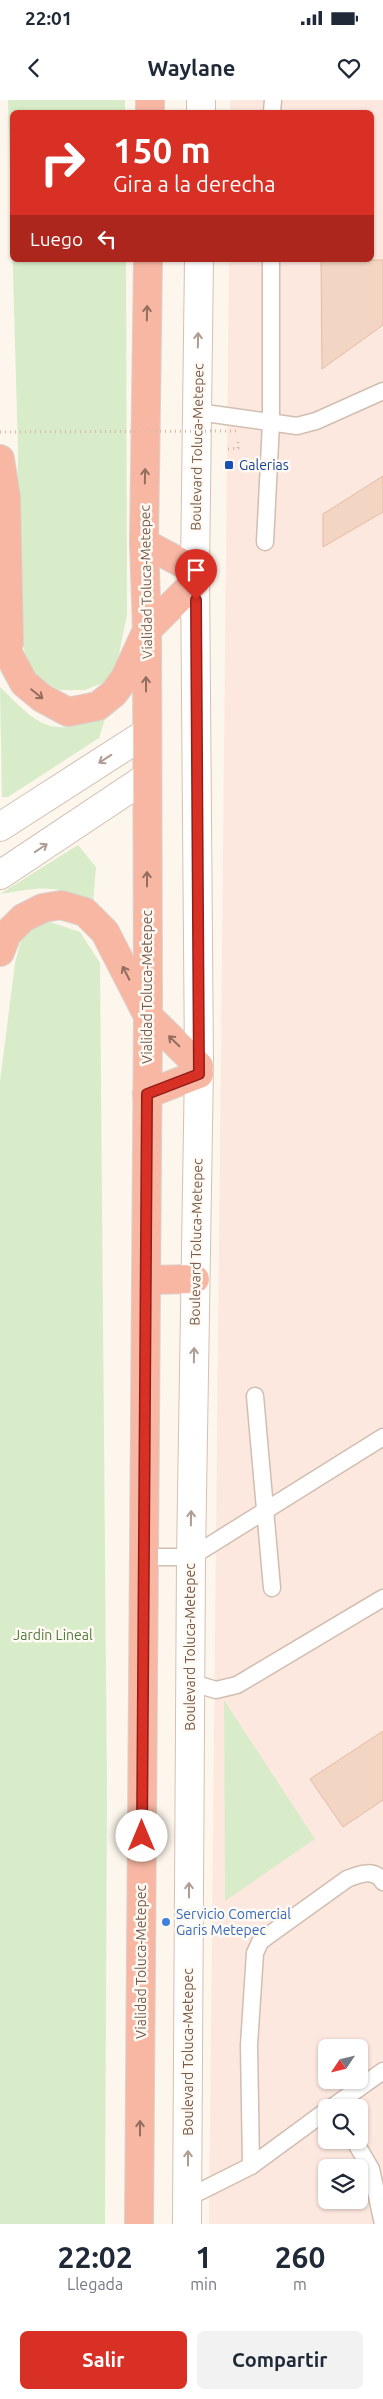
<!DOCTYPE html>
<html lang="es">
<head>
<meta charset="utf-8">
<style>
  :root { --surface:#fff; --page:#f2f2f3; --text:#1f2937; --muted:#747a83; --accent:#d93025 }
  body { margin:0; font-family:Ubuntu,sans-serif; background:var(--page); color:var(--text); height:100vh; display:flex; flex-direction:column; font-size:19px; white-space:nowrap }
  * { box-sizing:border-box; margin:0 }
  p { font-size:16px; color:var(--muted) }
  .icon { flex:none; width:28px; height:28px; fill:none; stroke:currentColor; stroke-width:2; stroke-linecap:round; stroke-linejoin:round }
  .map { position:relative; height:2124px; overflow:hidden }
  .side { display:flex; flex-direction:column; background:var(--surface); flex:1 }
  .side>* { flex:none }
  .guide { position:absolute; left:10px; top:10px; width:364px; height:152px; border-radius:8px; box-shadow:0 1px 4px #0004; background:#d93025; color:#fff; overflow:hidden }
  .needle { width:32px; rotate:235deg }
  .buttons { position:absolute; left:318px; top:1939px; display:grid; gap:10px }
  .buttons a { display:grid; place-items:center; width:50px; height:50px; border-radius:8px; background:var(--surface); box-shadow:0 1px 4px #0004; font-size:25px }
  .pin { position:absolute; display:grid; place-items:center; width:42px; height:42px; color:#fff; margin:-51px -21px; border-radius:50% 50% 50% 0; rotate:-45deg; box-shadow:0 0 5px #0007 }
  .pin .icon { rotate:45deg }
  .me { position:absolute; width:55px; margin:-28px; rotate:0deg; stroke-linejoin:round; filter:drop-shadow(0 0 4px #0008) }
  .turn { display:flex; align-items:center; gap:18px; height:105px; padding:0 20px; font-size:22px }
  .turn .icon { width:65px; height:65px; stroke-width:2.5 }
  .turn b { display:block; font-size:35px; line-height:42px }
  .then { display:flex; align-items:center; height:48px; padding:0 20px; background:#0003; gap:10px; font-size:19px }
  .eta { display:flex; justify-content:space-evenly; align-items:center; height:85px; text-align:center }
  .eta b { font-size:30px; font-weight:700; line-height:35px }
  .cta { display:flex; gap:10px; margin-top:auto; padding:10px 20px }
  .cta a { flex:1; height:58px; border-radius:8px; background:var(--accent); color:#fff; font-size:20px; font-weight:700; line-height:58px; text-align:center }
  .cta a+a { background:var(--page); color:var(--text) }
  .status { display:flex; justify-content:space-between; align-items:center; height:35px; padding:0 25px; background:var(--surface); direction:ltr }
  .status svg { height:14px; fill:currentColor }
  header { display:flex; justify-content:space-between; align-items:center; height:65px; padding:0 20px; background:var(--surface); font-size:22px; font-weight:700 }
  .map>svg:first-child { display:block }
</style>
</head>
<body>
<div class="status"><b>22:01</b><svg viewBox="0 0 49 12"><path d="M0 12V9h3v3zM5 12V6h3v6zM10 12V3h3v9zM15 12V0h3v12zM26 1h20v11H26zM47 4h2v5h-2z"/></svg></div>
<header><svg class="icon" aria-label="back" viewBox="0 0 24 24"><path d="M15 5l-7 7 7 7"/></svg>Waylane<svg class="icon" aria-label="heart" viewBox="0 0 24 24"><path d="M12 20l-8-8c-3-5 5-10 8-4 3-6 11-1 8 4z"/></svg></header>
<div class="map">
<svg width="383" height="2124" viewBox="0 0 383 2124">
  <rect width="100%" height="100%" fill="#fdf6ec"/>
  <!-- commercial -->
  <path fill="#fde8e0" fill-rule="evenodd" d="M230,0H383V2124H209L229,160H371V12H230ZM326,1948H359V1980H326ZM326,2008H359V2040H326ZM326,2068H359V2100H326Z"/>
  <!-- green -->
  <g fill="#d8ecc9">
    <polygon points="8,0 125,0 125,12 12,12 12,160 126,160 127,515 117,564 105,582 85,590 59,590 37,577 25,554 16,503 18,349"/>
    <path d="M0,587C40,627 50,638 106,616L99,638L8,697H2Z"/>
    <path d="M78,745L96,767L93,804C56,783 41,787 0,794Z"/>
    <polygon points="47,821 80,832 100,863 107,1691 105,2124 0,2124 0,982 15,863 22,836"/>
    <polygon points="224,1600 315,1739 225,1801"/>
  </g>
  <!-- building -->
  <g fill="#f3d5c3" stroke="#e6bba3">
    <polygon points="321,160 383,160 383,225 322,269"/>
    <polygon points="383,376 383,412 323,447 323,414"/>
    <polygon points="383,1631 383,1700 343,1727 310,1679"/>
  </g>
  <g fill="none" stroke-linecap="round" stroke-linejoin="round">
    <defs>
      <g id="lane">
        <polyline points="272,12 273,0"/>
        <polyline points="198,312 297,326 316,321 383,291"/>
        <polyline points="265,442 271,323 271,160"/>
        <polyline points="255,1296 272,1488"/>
        <polyline points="143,1457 191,1457 383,1337"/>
        <polyline points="190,1582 216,1590 237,1585 383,1498"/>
        <polyline points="331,2008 383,1971"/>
        <path d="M326,2011L251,2066L249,1945L255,1853L260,1842L269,1835L347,1779C359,1774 375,1768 383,1782"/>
        <polyline points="354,2040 371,2069 383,2124"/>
        <polyline points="187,2098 251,2066"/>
      </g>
      <g id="street">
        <polyline points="0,727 146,633"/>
        <polyline points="0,775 147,677"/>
      </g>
      <g id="secondary">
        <polyline points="201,12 201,0"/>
        <polyline points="187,2124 191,1457 199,966 195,470 199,160"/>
      </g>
      <g id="highway">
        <polyline points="150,12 150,0"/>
        <polyline points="0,359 6,398 9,543"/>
        <polyline points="144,443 195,470"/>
        <polyline points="0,524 9,555 24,583 42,598 68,612 98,606 114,593 125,578 147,530 196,481"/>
        <polyline points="0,852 7,834 23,818 43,808 61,805 85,812 105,832 148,916 199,966"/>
        <polyline points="147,994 199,974"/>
        <polyline points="146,1180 195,1179"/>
        <polyline points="139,2124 148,916 147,530 144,443 148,160"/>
      </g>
    </defs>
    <!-- lane casing -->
    <use href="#lane" stroke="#d1beb0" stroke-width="19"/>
    <!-- street casing -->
    <use href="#street" stroke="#d1beb0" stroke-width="30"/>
    <!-- secondary casing -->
    <use href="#secondary" stroke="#d6c0b0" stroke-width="30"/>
    <!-- highway casing -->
    <use href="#highway" stroke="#dad1cd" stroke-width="30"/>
    <!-- path -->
    <polyline stroke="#d9b8a5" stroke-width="3" stroke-dasharray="1 4" stroke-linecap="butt" points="228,349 238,348 238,342"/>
    <!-- lane -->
    <use href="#lane" stroke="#fff" stroke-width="16"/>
    <!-- street -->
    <use href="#street" stroke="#fff" stroke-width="28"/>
    <!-- secondary -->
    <use href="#secondary" stroke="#fff" stroke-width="28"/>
    <!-- highway -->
    <use href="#highway" stroke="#f7b7a3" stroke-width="28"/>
    <!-- path-bridge -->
    <polyline stroke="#d9b8a5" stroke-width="3" stroke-dasharray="1 4" stroke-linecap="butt" points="0,332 238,331"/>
  </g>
  <!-- one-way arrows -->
  <defs><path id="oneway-shaft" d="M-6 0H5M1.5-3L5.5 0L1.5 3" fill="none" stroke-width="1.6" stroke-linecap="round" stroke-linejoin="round" transform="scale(1.25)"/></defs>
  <g stroke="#936e5e">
    <use href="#oneway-shaft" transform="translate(147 213) rotate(-89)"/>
    <use href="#oneway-shaft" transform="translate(145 376) rotate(-89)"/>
    <use href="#oneway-shaft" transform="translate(146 584) rotate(-90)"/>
    <use href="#oneway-shaft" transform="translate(37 594) rotate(39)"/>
    <use href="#oneway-shaft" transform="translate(147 779) rotate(-90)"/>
    <use href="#oneway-shaft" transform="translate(126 873) rotate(-117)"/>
    <use href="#oneway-shaft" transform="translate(174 941) rotate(-136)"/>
    <use href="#oneway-shaft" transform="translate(140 2028) rotate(-90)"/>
  </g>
  <g stroke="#af9d94">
    <use href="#oneway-shaft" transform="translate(198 240) rotate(-89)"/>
    <use href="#oneway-shaft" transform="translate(105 659) rotate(147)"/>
    <use href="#oneway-shaft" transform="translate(41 748) rotate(-34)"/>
    <use href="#oneway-shaft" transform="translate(194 1255) rotate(-89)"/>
    <use href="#oneway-shaft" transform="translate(191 1418) rotate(-89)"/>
    <use href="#oneway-shaft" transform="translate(189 1790) rotate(-90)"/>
    <use href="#oneway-shaft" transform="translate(188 2058) rotate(-90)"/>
  </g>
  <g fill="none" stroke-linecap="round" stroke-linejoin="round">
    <defs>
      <polyline id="route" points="142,1736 147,994 199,974 196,500"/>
    </defs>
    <!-- route casing -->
    <use href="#route" stroke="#8d1f18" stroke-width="12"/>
    <!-- route -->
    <use href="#route" stroke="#d93025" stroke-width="9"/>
  </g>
  <!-- markers -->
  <rect fill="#1a4fb4" stroke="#fffaf3" stroke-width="2" x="224" y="360" width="10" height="10" rx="2.5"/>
  <circle fill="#3f7fe0" stroke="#fffaf3" stroke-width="2" cx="166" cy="1822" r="5"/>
  <g text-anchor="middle" stroke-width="5" stroke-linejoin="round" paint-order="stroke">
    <!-- street labels -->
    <g font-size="14" fill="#7a5c4d" stroke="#fffaf3">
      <text transform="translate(197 347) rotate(-89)" y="5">Boulevard Toluca-Metepec</text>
      <text transform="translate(146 482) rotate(-91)" y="5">Vialidad Toluca-Metepec</text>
      <text transform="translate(147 887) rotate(-90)" y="5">Vialidad Toluca-Metepec</text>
      <text transform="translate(196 1142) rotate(-89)" y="5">Boulevard Toluca-Metepec</text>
      <text transform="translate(190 1547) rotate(-90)" y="5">Boulevard Toluca-Metepec</text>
      <text transform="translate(141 1862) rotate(-90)" y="5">Vialidad Toluca-Metepec</text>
      <text transform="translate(188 1952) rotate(-90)" y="5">Boulevard Toluca-Metepec</text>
    </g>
    <!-- transit labels -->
    <g font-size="14" fill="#164399" stroke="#fffaf3" text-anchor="start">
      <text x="239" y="370">Galerias</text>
    </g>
    <!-- park labels -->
    <g font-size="14" fill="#537a41" stroke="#fffaf3">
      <text x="53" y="1540">Jardin Lineal</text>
    </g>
    <!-- shop labels -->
    <g font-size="14" fill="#366cbe" stroke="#fffaf3" text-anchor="start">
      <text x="176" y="1819">Servicio Comercial<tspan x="176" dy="16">Garis Metepec</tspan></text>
    </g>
  </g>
</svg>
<div class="buttons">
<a><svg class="needle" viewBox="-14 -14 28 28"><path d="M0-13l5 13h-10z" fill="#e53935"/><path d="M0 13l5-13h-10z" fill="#747a83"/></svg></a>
<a><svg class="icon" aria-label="search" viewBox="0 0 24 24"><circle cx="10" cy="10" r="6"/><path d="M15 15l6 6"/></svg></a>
<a><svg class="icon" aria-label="layers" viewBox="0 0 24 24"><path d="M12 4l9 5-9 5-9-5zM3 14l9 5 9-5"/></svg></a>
</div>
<div class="pin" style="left:196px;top:500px;background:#d93025"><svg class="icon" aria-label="arrive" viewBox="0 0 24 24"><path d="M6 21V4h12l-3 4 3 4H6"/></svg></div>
<svg class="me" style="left:142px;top:1736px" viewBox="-20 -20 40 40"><circle r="19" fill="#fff"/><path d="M0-13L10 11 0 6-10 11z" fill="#d93025"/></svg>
<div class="guide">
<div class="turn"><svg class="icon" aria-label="right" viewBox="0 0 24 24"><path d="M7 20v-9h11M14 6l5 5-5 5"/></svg><div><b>150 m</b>Gira a la derecha</div></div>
<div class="then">Luego<svg class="icon" aria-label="left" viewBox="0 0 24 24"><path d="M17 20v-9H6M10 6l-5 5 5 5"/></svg></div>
</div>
</div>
<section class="side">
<div class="eta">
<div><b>22:02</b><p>Llegada</p></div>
<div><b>1</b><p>min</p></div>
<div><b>260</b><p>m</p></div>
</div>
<div class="cta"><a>Salir</a><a>Compartir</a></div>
</section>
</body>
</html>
